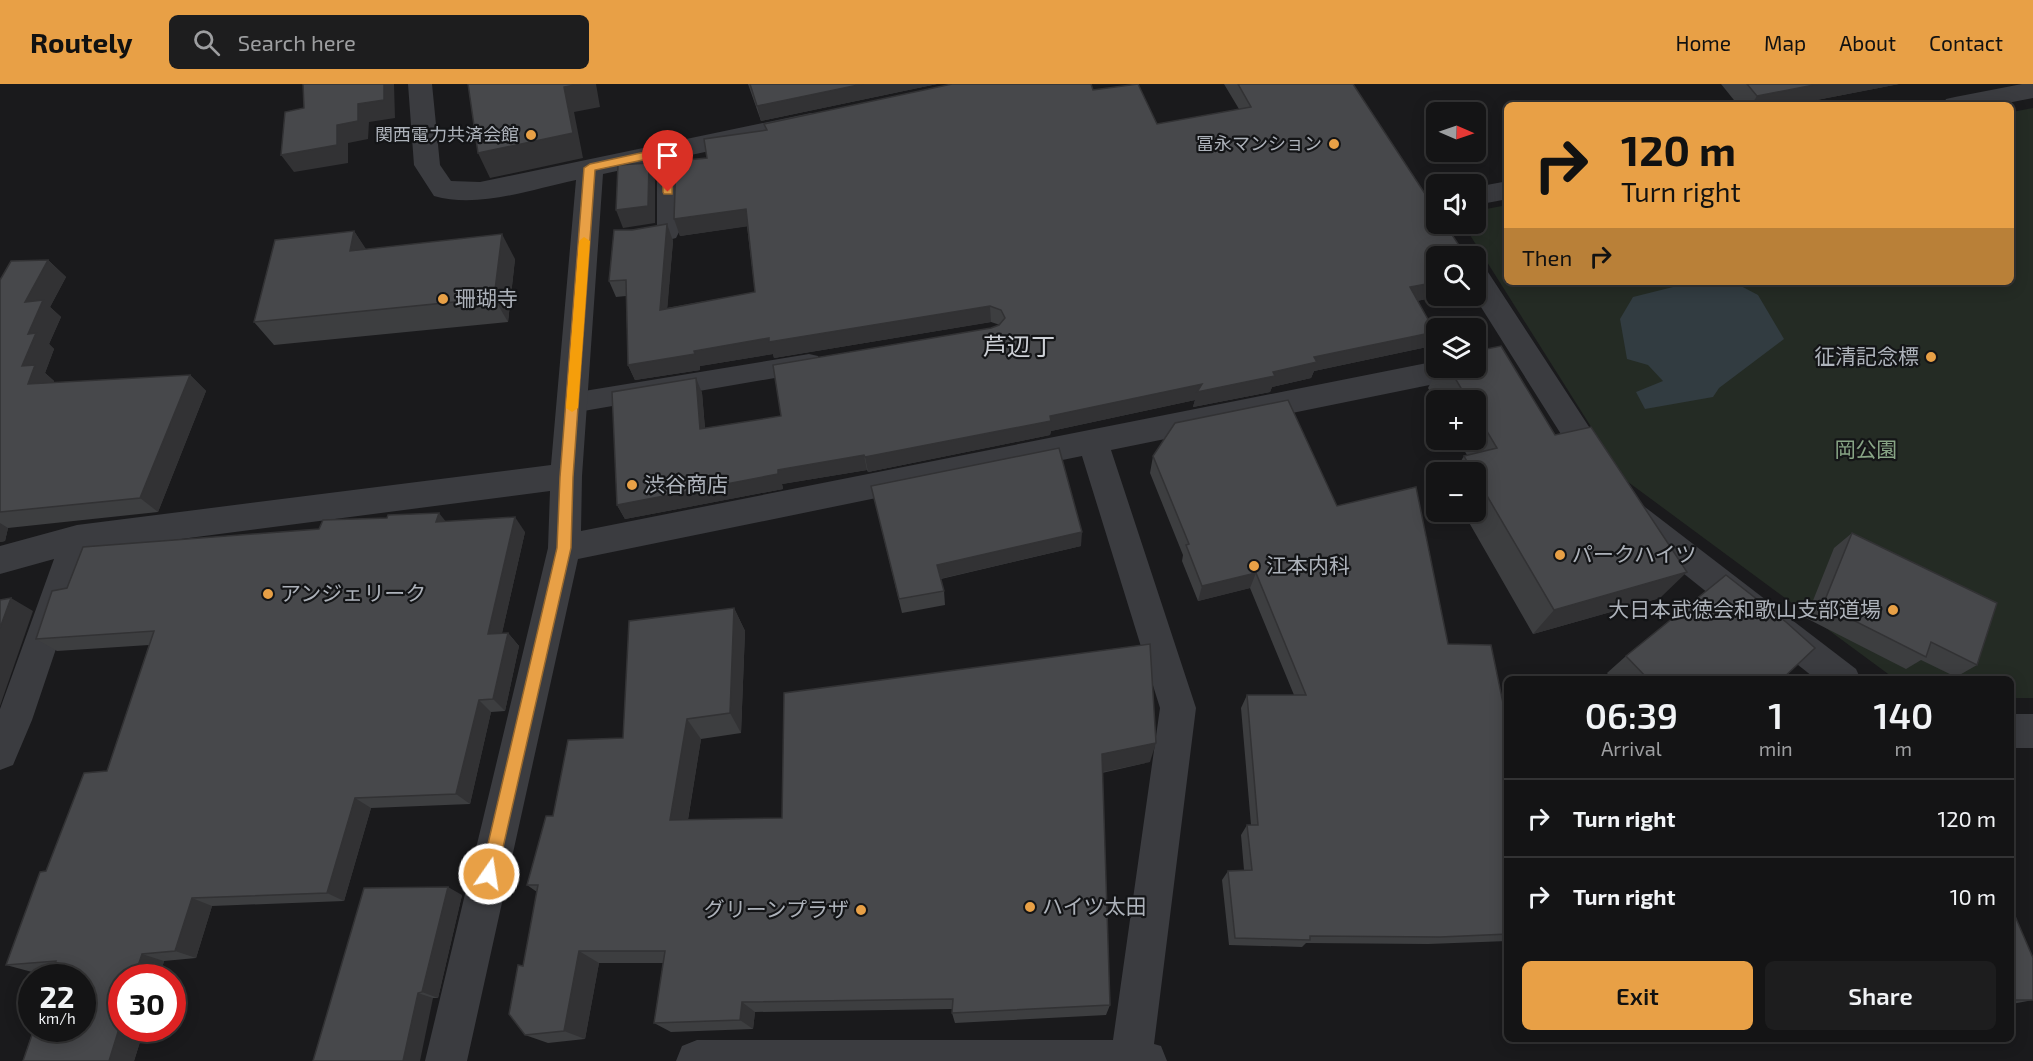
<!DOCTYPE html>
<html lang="en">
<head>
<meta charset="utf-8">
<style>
  :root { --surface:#141415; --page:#1d1d1e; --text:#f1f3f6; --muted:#9d9ea0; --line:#333334; --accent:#e8a046 }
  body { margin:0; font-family:"Exo 2","Noto Sans JP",sans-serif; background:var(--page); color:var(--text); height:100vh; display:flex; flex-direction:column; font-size:22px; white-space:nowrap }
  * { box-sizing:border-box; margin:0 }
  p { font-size:20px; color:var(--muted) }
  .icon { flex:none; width:33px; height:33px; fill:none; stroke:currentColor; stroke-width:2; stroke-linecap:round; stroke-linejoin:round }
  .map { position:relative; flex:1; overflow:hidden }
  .side { position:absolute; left:1504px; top:592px; width:510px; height:366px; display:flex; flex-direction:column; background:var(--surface); border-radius:9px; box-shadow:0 3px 15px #0003,0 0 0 2px var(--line) }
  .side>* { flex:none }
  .top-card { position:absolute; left:1504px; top:18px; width:510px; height:183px; border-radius:9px; box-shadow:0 3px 15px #0003,0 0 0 2px var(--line); background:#e8a046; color:#111; overflow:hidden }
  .needle { width:39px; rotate:92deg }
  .tools { position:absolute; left:1426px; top:18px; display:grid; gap:12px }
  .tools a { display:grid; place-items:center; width:60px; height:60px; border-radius:9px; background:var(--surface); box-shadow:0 3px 15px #0003,0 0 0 2px var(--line); font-size:30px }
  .speed { position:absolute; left:18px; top:880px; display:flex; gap:12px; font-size:30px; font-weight:700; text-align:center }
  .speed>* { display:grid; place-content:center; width:78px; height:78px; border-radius:50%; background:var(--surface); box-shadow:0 3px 15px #0003,0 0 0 2px var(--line); line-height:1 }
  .speed small { font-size:15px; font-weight:400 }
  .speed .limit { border:9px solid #d22; background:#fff; color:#111 }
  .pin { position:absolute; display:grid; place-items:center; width:51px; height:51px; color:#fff; margin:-62px -26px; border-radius:50% 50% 50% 0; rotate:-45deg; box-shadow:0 0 6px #0007 }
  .pin .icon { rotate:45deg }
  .me { position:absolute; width:66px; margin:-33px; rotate:13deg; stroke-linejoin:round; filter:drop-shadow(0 0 4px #0008) }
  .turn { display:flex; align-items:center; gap:21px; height:126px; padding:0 18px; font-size:27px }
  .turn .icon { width:78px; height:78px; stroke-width:2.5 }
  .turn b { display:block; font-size:42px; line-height:51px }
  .then { display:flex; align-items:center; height:57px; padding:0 18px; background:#0003; gap:12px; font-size:22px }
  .eta { display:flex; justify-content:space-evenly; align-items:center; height:102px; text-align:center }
  .eta b { font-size:36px; font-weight:600; line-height:42px }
  .button { display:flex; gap:12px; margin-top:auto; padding:12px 18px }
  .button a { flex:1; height:69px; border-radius:9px; background:var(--accent); color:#111; font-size:24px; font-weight:600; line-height:69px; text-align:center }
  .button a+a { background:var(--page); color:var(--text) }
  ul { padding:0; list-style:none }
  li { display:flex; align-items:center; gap:18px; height:78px; padding:0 18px; border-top:2px solid var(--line) }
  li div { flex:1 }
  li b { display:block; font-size:22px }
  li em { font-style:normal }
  header { display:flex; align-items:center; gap:36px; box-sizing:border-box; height:84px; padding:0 30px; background:var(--accent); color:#111 }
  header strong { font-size:28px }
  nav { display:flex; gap:33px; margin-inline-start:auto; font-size:21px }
  .search { width:420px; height:54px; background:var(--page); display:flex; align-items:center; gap:15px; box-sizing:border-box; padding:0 21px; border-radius:9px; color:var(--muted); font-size:22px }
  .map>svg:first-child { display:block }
</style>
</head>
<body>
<header>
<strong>Routely</strong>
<div class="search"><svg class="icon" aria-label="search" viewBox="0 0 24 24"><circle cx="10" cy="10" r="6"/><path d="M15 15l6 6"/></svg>Search here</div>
<nav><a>Home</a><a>Map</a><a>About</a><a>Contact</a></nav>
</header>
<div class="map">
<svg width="2033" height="977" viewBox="0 0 2033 977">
  <rect width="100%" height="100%" fill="#1a1a1c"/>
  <!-- green -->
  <polygon fill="#242b24" points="2033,24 2033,614 2012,614 2012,596 1895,595 1624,395 1463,140 1476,140 1476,127 1507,121 1508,198 2012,198 2012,28"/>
  <!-- water -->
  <polygon fill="#323c41" points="1693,198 1739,201 1758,211 1784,255 1719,304 1713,313 1645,325 1636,308 1663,297 1648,281 1627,275 1620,235 1633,213"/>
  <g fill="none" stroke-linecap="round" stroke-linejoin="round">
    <!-- service -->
    <g fill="#3b3c40" fill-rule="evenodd">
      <path d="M668,60L675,62L679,67V148L676,154C662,158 643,162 629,158L626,152L629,146L657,142V67L661,62Z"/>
      <polygon points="809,270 818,272 821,279 818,286 809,288 572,329 563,326 560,319 563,312 572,309"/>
    </g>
    <!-- minor -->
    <g fill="#3b3c40" fill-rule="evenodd">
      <path d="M408,0H432L440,81L451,97L480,98L811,29L820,31L824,37L820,43L811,45L603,90L582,392L581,447L1437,277V284H1473L1469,292L1459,295L1111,366L1196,624L1154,960L1161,962L1167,977H676L682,962L697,956H1113L1160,624L1082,372L578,475L467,977H425L548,464L550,407L89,467L32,636L13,681L0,686V625L54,475L0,490V462L77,441L551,381L576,96C532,105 479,125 434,112L414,81Z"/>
      <polygon points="2022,0 2033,0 2033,14 1997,21 1943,21 1946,15 1955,13"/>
      <polygon points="1508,97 1508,115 1476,121 1476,103"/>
      <polygon points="1476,182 1486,185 1610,375 1615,384 1610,393 1599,397 1588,393 1474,212 1476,212"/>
      <polygon points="1630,416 1641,420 1856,585 1861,596 1817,596 1619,438 1614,429 1619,420"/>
      <rect x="2012" y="630" width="21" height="34"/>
    </g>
  </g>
  <!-- wall -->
  <g fill="#3d3e40">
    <polygon points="748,0 937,0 761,37"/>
    <polygon points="1224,0 1353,0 1437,212 1440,212 1417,217 1427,263 1314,287 1311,294 1272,303 1270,308 1193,323 1195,316 1051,347 1050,351 868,388 867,386 782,400 783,405 625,435 617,421 696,294 702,309 705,344 781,332 1000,241 991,238 774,274 773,270 700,282 700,286 635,296 628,281 626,212 616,213 609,197 632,146 667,140 673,157 667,224 755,208 747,142 680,152 674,135 707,74 766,47 764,40 1093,6 1157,40 1239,25"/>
    <polygon points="1721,0 1899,0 1791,21 1738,21"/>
    <polygon points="354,147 366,166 515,175 508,238 274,261 254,238"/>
    <polygon points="48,176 66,193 50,223 61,233 49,260 54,265 45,289 54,297 53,299 190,291 206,307 158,428 8,444 5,457 0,458 0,196"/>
    <polygon points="1438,284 1476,284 1555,351 1660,514 1533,550 1463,428 1476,428 1476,388 1454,388 1464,372 1467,371 1458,356 1476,356 1476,316 1437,316 1437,320 1428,304"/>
    <polygon points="1153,372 1337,422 1448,560 1508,643 1508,857 1428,860 1306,859 1302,863 1229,861 1222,796 1228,787 1244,786 1241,751 1247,741 1251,741 1241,624 1247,611 1294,611 1250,504 1198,517 1182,477 1183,471 1150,389"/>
    <polygon points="871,402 1081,462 941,495 944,507 945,521 902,529"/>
    <polygon points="445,437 525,448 502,549 508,549 519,562 505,627 491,628 470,720 371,724 344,817 212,822 196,874 164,877 159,894 122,894 122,945 144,945 134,977 23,977 53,886 32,888 6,881 46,787 107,687 149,561 57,567 36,555"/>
    <polygon points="1852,449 1977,581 1956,593 1921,576 1906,585 1806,534 1834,464"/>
    <polygon points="734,524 745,547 741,649 701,655 688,736 782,734 1150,678 1102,689 1110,921 1106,931 955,939 952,929 952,925 755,928 753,945 671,948 654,939 663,879 599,879 585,955 548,959 525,951 523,882 537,808 527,801 553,732 623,654"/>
    <polygon points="1626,572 1781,596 1613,596 1607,589"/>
    <polygon points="462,811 438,914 433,914 313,977"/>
    <polygon points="2012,825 2033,916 2012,920"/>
  </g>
  <!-- shaded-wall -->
  <g fill="#323234">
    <polygon points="384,0 394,0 395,34 369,38 368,55 348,59 348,79 294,88 281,71 337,41 358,20"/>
    <polygon points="580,0 596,0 600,23 574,28 583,74 490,94 478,69 564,3"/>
    <polygon points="863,0 937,0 761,37 757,22"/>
    <polygon points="1819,0 1899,0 1791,21 1751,21 1757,12"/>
    <polygon points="649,79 655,96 655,139 623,144 616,126"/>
    <polygon points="746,125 750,142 680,152 674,135"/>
    <polygon points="667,140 673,157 666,241 660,226"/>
    <polygon points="354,147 370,171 350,167"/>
    <polygon points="502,150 515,175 508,238 494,214"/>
    <polygon points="48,176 66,193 50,223 61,233 49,260 54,265 45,289 54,297 48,316 28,300 22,282 28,250 25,218"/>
    <polygon points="1437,198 1437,212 1440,212 1403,220 1410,203"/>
    <polygon points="990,222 991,238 774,274 773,270 700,282 700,286 635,296 628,281 694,267 769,254"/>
    <polygon points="1435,248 1427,263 1314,287 1311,294 1272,303 1270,308 1193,323 1195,316 1051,347 1050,351 868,388 865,373 1050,332 1202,300 1273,288 1314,273"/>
    <polygon points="190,291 206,307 158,428 140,414"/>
    <polygon points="696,294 702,309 706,359 700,345"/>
    <polygon points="864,371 867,386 782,400 783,405 625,435 617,421 778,386"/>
    <polygon points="439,429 451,444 436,438"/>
    <polygon points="515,433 525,448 499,562 488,550"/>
    <polygon points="0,439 8,444 5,457 0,458"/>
    <polygon points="1082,448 1081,462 939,495 937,481"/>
    <polygon points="1687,488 1660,514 1533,550 1554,526"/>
    <polygon points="1256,489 1250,504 1198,517 1202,502"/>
    <polygon points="11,514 33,527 0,622 0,544"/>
    <polygon points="734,524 745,547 741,649 730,629"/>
    <polygon points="508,549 519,562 505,627 493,615"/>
    <polygon points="479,616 491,628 470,720 456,710"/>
    <polygon points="687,635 701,655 685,753 670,736"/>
    <polygon points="1156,659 1150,678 1098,689 1102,670"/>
    <polygon points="355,714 371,724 344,817 327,809"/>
    <polygon points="448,803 462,811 438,914 422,908"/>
    <polygon points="192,814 212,822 196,874 175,867"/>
    <polygon points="579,867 599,879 585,955 564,947"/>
    <polygon points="142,870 164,877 159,894 134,894"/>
    <polygon points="418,909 433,914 420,977 403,977"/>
    <polygon points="742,918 755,928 753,945 740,936"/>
    <polygon points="122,935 122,945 144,945 134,977 109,977"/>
  </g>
  <!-- building -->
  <g fill="#47484b" stroke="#323234" stroke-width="1.5">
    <polygon points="303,0 384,0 384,16 358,20 358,37 337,41 337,61 281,71 285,28 304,24"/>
    <polygon points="468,0 580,0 564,3 573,49 478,69"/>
    <polygon points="750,0 863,0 757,22"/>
    <polygon points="952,0 1091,0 1093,6 1138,0 1157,40 1251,23 1238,0 1353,0 1437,128 1437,140 1445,140 1466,172 1437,172 1437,198 1410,203 1435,248 1314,273 1317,278 1273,288 1275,292 1197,308 1202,300 1050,332 1051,337 865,373 864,371 778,386 778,390 617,421 612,308 696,294 700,345 781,332 773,281 991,244 999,241 1005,234 1001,226 990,222 769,258 769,254 694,267 695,270 628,281 626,196 609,197 614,146 632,146 667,140 660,226 755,208 746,125 674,135 676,77 707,74 704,55 767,46 764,40"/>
    <polygon points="1747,0 1819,0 1757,12"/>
    <polygon points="649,79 648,122 616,126 618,81"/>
    <polygon points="354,147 350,167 502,150 494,214 254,238 275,156"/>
    <polygon points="48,176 25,218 43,216 28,250 36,249 22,282 35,281 28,300 190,291 140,414 0,428 0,196 11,177"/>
    <polygon points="1501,262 1555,351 1591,343 1687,488 1554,526 1476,393 1476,388 1473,388 1464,372 1497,364 1476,329 1476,316 1468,316 1449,284 1476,284 1476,267"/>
    <polygon points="1288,316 1337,422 1416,403 1448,560 1491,561 1508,643 1508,850 1440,853 1310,852 1310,856 1235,854 1228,787 1252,786 1247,741 1258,741 1247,611 1306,611 1256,489 1202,502 1186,461 1189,460 1153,372 1175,339"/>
    <polygon points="1059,364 1082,448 937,481 944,507 899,515 871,402"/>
    <polygon points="439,429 436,438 515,433 488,550 508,549 493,615 479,616 456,710 355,714 327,809 192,814 175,867 142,870 134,894 122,894 122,935 109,977 23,977 34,945 82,945 82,894 51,894 56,877 6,881 40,788 46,787 84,689 107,687 154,547 36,555 52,507 67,504 83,463 319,445 323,436 387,434 388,431"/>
    <polygon points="1852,449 1997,519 1977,581 1931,558 1926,573 1823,521"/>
    <polygon points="1726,491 1786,538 1815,564 1781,596 1649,596 1626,572"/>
    <polygon points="11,514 0,544 0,516"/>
    <polygon points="734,524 730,629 687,635 670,736 782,734 784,609 1150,560 1156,659 1102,670 1110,921 952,929 953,915 742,918 740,936 654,939 665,867 579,867 564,947 525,951 509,930 518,881 523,882 538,801 527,801 546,732 553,732 568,656 623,654 629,537"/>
    <polygon points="448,803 422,908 418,909 403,977 313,977 364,804"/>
    <polygon points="2012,825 2033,874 2033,916 2012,916"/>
  </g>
  <!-- route -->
  <polygon fill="#e8a046" stroke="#97682e" stroke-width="1.5" points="668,63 673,67 672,110 664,110 663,108 662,72 595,86 573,393 571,464 497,790 494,796 489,798 483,796 481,790 557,464 560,393 584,84 590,80"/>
  <!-- slow -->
  <polygon fill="#f59e0b" points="584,153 590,157 578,324 572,328 566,324 579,157"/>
  <!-- markers -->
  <g fill="#e8a046" stroke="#141517" stroke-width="2">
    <circle cx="531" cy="51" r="6"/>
    <circle cx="1334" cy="60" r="6"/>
    <circle cx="443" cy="215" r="6"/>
    <circle cx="1931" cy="273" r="6"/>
    <circle cx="632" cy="401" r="6"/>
    <circle cx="1560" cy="471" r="6"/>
    <circle cx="1254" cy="482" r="6"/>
    <circle cx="268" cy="510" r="6"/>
    <circle cx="1893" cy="526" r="6"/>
    <circle cx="1030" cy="823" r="6"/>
    <circle cx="861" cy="826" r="6"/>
  </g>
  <g text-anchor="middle" stroke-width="4.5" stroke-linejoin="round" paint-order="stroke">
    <!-- far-poi labels -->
    <g font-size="18" fill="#adb2ba" stroke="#141517" text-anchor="end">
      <text x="519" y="57">関西電力共済会館</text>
      <text x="1322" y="66">冨永マンション</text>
    </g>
    <!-- poi labels -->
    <g font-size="21" fill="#adb2ba" stroke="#141517" text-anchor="start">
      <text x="455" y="222">珊瑚寺</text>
      <text x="1919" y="280" text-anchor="end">征清記念標</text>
      <text x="644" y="408">渋谷商店</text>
      <text x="1572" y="478">パークハイツ</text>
      <text x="1266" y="489">江本内科</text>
      <text x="280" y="517">アンジェリーク</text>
      <text x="1881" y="533" text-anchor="end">大日本武徳会和歌山支部道場</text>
      <text x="1042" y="830">ハイツ太田</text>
      <text x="849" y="833" text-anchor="end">グリーンプラザ</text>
    </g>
    <!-- park labels -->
    <g font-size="21" fill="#87a485" stroke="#141517">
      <text x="1866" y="373">岡公園</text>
    </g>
    <!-- quarter labels -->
    <g font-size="24" fill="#ced1d7" stroke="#141517">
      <text x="1019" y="271">芦辺丁</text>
    </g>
  </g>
</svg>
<div class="tools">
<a><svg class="needle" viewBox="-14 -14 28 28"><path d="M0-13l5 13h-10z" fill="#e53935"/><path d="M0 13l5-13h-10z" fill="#9d9ea0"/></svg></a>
<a><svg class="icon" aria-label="sound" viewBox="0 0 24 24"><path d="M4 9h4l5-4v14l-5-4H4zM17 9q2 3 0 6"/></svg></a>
<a><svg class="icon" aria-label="search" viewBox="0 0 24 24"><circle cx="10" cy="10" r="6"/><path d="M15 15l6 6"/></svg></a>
<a><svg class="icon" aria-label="layers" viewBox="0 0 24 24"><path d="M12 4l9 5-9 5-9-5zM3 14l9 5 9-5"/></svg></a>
<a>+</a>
<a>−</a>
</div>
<div class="speed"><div>22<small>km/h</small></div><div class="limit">30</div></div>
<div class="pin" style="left:668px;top:108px;background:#d93025"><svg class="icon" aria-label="arrive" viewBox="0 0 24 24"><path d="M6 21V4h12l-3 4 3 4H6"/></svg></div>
<svg class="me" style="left:489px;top:790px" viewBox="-20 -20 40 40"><circle r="17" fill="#e8a046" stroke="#fff" stroke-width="3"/><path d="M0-11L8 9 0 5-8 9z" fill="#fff"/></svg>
<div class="top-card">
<div class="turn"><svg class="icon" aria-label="right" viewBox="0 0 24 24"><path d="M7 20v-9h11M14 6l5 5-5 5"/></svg><div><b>120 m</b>Turn right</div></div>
<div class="then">Then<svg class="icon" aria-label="right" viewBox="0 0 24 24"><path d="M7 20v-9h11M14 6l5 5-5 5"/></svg></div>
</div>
<section class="side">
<div class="eta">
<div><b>06:39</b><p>Arrival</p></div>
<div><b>1</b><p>min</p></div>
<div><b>140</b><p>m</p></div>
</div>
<ul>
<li><svg class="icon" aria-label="right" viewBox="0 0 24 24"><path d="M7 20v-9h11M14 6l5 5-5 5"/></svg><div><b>Turn right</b></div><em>120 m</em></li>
<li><svg class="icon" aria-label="right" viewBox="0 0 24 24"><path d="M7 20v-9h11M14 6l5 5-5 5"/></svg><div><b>Turn right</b></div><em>10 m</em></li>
</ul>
<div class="button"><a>Exit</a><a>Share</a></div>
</section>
</div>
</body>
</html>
